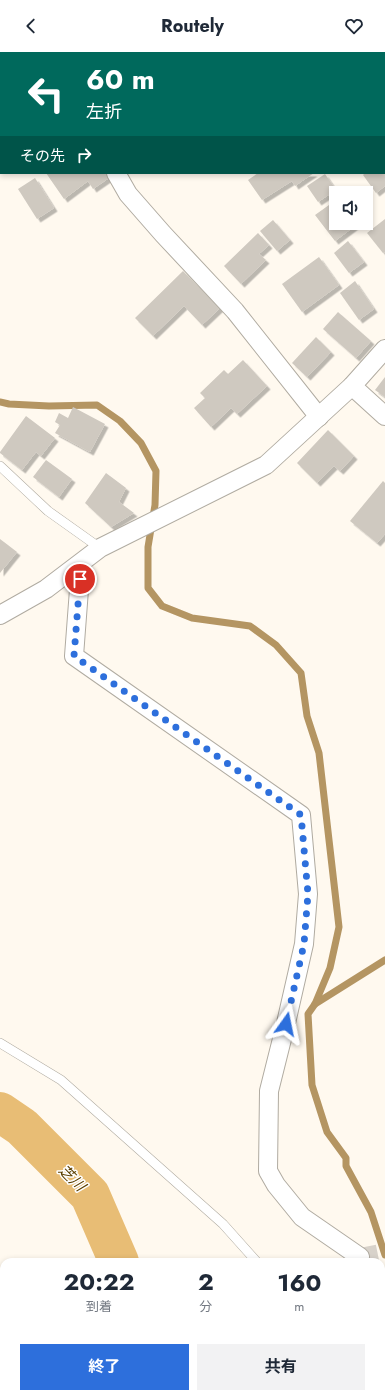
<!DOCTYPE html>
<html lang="ja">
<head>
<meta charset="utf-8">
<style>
  :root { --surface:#fff; --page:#f2f2f3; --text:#1f2937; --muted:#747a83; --accent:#2d6fdc }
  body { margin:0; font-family:Jost,"Noto Sans JP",sans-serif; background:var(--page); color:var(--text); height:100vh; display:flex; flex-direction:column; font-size:15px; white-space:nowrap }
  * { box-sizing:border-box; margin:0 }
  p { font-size:13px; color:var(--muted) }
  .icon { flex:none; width:22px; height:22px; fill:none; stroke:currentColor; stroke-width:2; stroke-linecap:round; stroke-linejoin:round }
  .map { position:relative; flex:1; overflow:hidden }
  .sheet { position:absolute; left:0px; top:1206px; width:385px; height:140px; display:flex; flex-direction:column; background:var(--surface); border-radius:12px 12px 0 0; box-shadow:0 2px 6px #0003 }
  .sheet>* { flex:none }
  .banner { position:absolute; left:0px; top:0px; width:385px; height:122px; box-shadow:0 2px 6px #0003; background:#00695c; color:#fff; overflow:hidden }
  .tools { position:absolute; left:329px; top:134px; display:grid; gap:8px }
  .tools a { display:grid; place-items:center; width:44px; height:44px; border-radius:0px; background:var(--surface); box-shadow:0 2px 6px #0003; font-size:20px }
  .pin { position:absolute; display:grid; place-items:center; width:34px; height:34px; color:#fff; margin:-17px; border:2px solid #fff; border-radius:50%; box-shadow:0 1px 4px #0007 }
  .me { position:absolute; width:44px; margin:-22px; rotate:12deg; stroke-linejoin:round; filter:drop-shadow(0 0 3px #0008) }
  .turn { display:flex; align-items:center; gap:14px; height:84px; padding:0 20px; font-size:18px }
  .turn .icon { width:52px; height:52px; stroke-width:2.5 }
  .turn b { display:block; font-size:28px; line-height:34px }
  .then { display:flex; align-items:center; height:38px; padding:0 20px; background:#0003; gap:8px; font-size:15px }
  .eta { display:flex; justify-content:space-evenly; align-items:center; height:68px; text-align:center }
  .eta b { font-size:24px; font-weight:700; line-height:28px }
  .button { display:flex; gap:8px; margin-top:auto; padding:8px 20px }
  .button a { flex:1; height:46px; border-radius:0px; background:var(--accent); color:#fff; font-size:16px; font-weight:700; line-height:46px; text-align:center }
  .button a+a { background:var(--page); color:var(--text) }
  header { display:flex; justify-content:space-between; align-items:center; height:52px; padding:0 20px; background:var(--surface); font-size:18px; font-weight:700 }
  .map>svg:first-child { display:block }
</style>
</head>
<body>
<header><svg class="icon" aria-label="back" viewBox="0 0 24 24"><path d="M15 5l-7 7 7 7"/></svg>Routely<svg class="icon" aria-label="heart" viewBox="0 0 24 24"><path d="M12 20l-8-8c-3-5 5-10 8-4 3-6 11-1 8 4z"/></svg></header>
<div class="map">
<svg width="385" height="1346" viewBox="0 0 385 1346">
  <defs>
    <filter id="shadow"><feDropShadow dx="3.5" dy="3.5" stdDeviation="0" flood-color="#0004"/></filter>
  </defs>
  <rect width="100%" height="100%" fill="#fff9ef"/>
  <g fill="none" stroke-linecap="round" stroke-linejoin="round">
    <!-- stream -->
    <g stroke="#b49562" stroke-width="7">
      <polyline points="0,350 9,352 49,354 97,353 120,369 141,391 156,419 155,453 148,495 148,536 162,554 192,566 250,574 276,593 301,621 307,664 319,701 339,875 330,916 315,952 308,962 312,1033 327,1080 346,1106 346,1114 371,1160 385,1203"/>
      <polyline points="315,952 385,908"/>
    </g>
    <!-- river -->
    <g stroke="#e8bd75" stroke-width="40">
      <polyline points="0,1060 22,1075 90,1143 119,1210"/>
      <polyline points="226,1342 230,1346"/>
    </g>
  </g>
  <!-- building -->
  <g fill="#cfc9c0" filter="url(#shadow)">
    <polygon points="46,121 106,121 109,126 93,137 88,129 64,147"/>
    <polygon points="258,121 314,121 295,134 292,129 262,148 248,128"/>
    <polygon points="365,121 385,121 385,134 376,141 363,123"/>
    <polygon points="325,122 336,138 318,150 307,134"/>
    <polygon points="35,126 54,156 37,167 18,137"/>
    <polygon points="336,148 336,171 359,171 335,189 315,163"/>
    <polygon points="385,167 385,200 383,201 367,181"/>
    <polygon points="273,168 290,188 277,199 260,179"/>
    <polygon points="258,181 269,193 259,202 266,208 241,232 224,214"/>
    <polygon points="348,189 364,210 349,221 334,201"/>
    <polygon points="319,205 339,233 302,260 282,232"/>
    <polygon points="183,219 220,256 202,273 184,254 153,284 135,266"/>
    <polygon points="355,229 374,257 359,268 340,241"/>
    <polygon points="338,260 371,289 356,306 323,277"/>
    <polygon points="316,285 331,300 307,325 292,311"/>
    <polygon points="243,308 267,334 237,362 231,356 211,375 194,356 205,346 200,341 224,318 228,322"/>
    <polygon points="385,325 385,345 375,338"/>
    <polygon points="73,355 105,372 90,400 55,381 60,373 55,370 59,361 68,366"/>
    <polygon points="26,364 55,386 41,404 36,400 22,418 0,401 0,400"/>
    <polygon points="328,378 354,404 340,419 334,414 317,431 297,411"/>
    <polygon points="46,408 72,427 59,445 33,425"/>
    <polygon points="106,421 126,436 119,450 134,461 111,475 85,451"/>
    <polygon points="383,429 385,431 385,482 377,491 350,469"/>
    <polygon points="0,487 17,500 0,521"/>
  </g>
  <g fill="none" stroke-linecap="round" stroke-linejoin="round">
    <!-- street-tunnel -->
    <polyline stroke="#d8d2ca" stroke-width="18" stroke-dasharray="18 9" stroke-linecap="butt" points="360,1205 385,1200"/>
    <defs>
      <g id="lane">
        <polyline points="0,414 48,459 100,496"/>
        <polyline points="0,991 61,1028 223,1172 257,1210"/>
        <polyline points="375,1342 378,1346"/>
      </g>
      <g id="street">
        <polyline points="375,0 375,1"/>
        <polyline points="179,1 180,0"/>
        <polyline points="384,36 385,39"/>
        <polyline points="116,121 128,142 163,182 235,259 319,365"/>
        <polyline points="352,334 385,364"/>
        <polyline points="81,511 74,604 301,763 308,842 304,892 286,971 269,1039 268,1119 276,1133 302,1165 360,1205"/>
        <polyline points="0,563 46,537 100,496 266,413 352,334 385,297"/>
        <polyline points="0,1261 4,1264"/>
        <polyline points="92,1342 96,1346"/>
      </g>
    </defs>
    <!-- lane casing -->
    <use href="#lane" stroke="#b0aba1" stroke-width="10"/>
    <!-- street casing -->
    <use href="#street" stroke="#b0aba1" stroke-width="20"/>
    <!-- lane -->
    <use href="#lane" stroke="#fff" stroke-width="9"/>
    <!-- street -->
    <use href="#street" stroke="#fff" stroke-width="18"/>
  </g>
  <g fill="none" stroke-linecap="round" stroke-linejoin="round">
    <!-- route -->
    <polyline stroke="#2d6fdc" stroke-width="7" stroke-dasharray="0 12.6" points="80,527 74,604 301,763 308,842 304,892 286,972"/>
  </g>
  <g text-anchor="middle" stroke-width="3" stroke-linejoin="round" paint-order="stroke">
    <!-- water labels -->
    <g font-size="15" font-style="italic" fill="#5b3f01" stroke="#fff">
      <text transform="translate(72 1126) rotate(45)" y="5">芝川</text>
    </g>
  </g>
</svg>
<div class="tools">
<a><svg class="icon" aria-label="sound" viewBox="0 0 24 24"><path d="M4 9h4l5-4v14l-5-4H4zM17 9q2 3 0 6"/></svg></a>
</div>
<div class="pin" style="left:80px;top:527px;background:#d93025"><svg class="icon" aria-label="arrive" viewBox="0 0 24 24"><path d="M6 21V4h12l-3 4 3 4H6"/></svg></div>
<svg class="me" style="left:286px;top:972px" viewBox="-20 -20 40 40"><path d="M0-17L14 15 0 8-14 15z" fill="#2d6fdc" stroke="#fff" stroke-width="4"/></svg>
<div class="banner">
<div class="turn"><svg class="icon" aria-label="left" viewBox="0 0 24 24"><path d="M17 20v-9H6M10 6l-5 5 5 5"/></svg><div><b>60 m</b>左折</div></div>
<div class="then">その先<svg class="icon" aria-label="right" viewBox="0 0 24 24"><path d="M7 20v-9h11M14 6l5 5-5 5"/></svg></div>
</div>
<section class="sheet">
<div class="eta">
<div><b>20:22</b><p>到着</p></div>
<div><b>2</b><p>分</p></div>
<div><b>160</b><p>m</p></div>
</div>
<div class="button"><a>終了</a><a>共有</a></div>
</section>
</div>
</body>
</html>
